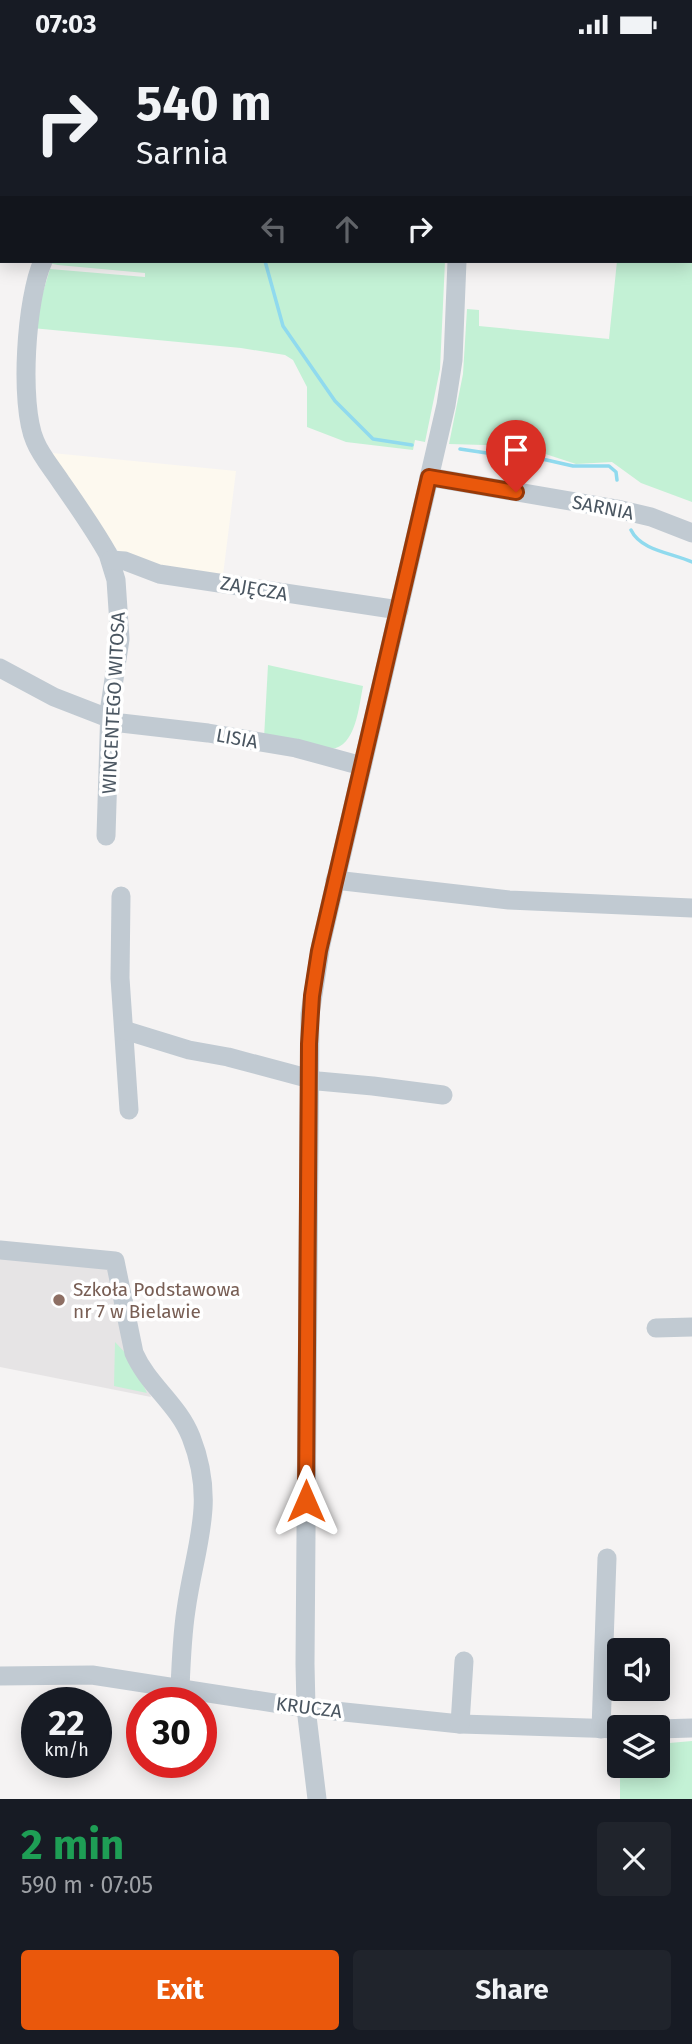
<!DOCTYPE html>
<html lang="en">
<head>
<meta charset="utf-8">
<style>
  :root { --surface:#171b24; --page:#20242c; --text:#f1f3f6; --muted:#9ea1a6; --accent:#ea580c }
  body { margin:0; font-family:"Fira Sans",sans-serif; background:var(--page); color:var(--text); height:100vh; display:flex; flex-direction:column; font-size:26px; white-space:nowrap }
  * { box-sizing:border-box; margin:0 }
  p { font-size:23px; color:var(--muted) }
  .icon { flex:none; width:38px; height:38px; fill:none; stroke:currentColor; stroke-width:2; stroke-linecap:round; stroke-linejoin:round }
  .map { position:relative; height:1750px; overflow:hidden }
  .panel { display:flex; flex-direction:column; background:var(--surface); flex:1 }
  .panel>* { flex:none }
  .hud { position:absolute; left:0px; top:0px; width:693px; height:214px; box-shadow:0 4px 18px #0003; background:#171b24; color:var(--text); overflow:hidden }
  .fabs { position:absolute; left:607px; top:1589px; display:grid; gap:14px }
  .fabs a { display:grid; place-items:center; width:63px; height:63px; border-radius:7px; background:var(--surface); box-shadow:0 4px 18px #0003; font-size:35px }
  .speed { position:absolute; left:21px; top:1638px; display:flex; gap:14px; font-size:35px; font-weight:700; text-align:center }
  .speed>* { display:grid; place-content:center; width:91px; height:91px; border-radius:50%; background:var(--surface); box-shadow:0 4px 18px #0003; line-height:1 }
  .speed small { font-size:18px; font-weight:400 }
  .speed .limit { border:10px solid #d22; background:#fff; color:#111 }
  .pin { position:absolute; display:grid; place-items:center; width:60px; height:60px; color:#fff; margin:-72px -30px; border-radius:50% 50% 50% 0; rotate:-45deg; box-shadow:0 0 7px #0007 }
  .pin .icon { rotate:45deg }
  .me { position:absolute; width:77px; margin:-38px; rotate:0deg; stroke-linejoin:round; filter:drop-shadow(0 0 5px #0008) }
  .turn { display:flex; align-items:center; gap:24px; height:147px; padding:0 21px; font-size:32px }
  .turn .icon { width:91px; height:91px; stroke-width:2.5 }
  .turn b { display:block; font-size:49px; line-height:60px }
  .lanes { display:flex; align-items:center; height:66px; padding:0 21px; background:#0003; justify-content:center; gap:35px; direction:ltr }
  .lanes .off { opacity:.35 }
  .round { display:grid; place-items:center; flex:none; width:74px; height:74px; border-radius:7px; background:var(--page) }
  .head { display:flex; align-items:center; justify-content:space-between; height:119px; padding:0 21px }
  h1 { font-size:42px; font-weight:700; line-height:52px; color:#1e9e55 }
  .button { display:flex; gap:14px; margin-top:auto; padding:14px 21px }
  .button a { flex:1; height:80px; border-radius:7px; background:var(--accent); color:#fff; font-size:28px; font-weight:700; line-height:80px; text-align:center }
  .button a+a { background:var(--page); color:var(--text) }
  .status { display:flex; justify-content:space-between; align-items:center; height:49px; padding:0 35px; background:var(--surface); direction:ltr }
  .status svg { height:19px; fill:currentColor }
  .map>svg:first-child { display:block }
</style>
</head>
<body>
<div class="status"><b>07:03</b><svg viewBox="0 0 49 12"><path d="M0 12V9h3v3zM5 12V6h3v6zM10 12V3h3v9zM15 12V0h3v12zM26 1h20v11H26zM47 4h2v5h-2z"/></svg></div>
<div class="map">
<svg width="692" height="1750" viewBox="0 0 692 1750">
  <rect width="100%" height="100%" fill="#f5f3f3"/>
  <!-- commercial -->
  <polygon fill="#fdf9ef" points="52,404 236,422 223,526 165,519 121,504 114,498"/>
  <!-- education -->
  <polygon fill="#e6e4e5" points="0,1204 112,1214 151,1348 0,1318"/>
  <!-- green -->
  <g fill="#c3f1d5">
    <polygon points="99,0 444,0 99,2"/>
    <polygon points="474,0 692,0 692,161 691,2"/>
    <polygon points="692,211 692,453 641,434 612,413 576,415 521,397 449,395 463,325 467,260 479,261 479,277 609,290 617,212"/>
    <polygon points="46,212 445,212 440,320 425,393 415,391 413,401 346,393 307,378 307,338 293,311 285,306 241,299 32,279 50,220 145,228 145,224 58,216 48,214"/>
    <path d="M268,616L363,637C359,657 356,698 331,700L264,689Z"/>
    <polygon points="115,1293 131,1310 147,1344 114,1337"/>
    <polygon points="692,1692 692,1750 620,1750 620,1717 658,1717 658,1695"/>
  </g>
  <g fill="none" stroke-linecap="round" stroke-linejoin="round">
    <!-- stream -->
    <g stroke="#90daee" stroke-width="3.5">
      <polyline points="260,2 260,0"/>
      <polyline points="265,212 283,277 335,352 373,390 412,396"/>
      <polyline points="460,400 500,406 529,407 573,417 609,417 616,423 617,431"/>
      <path d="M631,481C641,502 673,504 692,513"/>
    </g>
    <!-- minor -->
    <g stroke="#c1cad2" stroke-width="19">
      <polyline points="0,9 2,5"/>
      <path d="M43,212C26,249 19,355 35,392C41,407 52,419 61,433C77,456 94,480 108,505L116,531L120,590L110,657L106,787"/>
      <polyline points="429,428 617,460 651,468 692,484"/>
      <polyline points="111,511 125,512 159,525 399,561"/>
      <polyline points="0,619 54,648 121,674 208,684 296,699 362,717"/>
      <polyline points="335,831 509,851 692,859"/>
      <polyline points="121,847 120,929 129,1061"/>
      <polyline points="124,981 189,1001 228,1008 318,1032 373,1037 443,1046"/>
      <path d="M0,1201L115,1212L134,1304C148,1336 178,1355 191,1388C217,1454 195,1496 186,1561C182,1587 181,1614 180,1640"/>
      <polyline points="656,1279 692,1278"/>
      <polyline points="0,1627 92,1626 306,1659 460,1675 620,1680"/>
      <polyline points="460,1675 464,1612"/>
      <polyline points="601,1680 607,1509"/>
      <polyline points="658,1680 692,1679"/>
      <polyline points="317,1750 306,1659 305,1615 310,965 321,895 446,356 453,311 457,212"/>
    </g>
    <!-- major -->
    <g stroke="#b3c2d1" stroke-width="24">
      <polyline points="0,59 2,60"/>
      <polyline points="691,178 692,178"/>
    </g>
  </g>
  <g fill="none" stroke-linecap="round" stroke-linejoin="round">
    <defs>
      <polyline id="route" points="306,1452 309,995 312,947 319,902 429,428 516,443"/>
    </defs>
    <!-- route casing -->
    <use href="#route" stroke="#983908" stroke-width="18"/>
    <!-- route -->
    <use href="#route" stroke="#ea580c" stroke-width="12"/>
  </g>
  <!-- markers -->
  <circle fill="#8d6e63" stroke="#fff" stroke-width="2.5" cx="59" cy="1251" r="7"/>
  <g text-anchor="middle" stroke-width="7" stroke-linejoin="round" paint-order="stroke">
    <!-- street labels -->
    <g font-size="19" fill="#4a5661" stroke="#fff">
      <text transform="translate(603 458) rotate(11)" y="7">SARNIA</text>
      <text transform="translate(254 539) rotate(10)" y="7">ZAJĘCZA</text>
      <text transform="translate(113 654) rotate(-87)" y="7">WINCENTEGO WITOSA</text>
      <text transform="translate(237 689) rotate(10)" y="7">LISIA</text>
      <text transform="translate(309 1658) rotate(7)" y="7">KRUCZA</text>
    </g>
    <!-- education labels -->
    <g font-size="19" fill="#785e54" stroke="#fff" text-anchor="start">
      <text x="73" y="1247">Szkoła Podstawowa<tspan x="73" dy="22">nr 7 w Bielawie</tspan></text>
    </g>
  </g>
</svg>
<div class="fabs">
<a><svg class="icon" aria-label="sound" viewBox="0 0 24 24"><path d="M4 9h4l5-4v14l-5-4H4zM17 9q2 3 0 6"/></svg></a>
<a><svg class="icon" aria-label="layers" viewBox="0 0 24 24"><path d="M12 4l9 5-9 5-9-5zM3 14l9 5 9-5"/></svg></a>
</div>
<div class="speed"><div>22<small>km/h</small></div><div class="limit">30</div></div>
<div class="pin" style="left:516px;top:443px;background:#d93025"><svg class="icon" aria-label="arrive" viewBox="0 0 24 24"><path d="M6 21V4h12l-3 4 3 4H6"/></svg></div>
<svg class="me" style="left:306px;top:1452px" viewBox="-20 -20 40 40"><path d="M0-17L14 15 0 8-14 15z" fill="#ea580c" stroke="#fff" stroke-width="4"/></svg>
<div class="hud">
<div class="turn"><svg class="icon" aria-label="right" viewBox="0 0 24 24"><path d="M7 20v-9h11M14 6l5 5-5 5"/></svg><div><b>540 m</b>Sarnia</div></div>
<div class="lanes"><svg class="icon off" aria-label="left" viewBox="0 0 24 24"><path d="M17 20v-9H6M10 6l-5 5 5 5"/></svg><svg class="icon off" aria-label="ahead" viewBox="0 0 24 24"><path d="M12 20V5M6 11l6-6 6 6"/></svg><svg class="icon" aria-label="right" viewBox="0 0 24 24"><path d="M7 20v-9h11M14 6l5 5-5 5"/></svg></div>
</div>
</div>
<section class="panel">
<div class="head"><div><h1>2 min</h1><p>590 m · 07:05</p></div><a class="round"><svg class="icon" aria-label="close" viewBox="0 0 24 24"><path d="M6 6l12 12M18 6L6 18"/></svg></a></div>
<div class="button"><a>Exit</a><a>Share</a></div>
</section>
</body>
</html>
